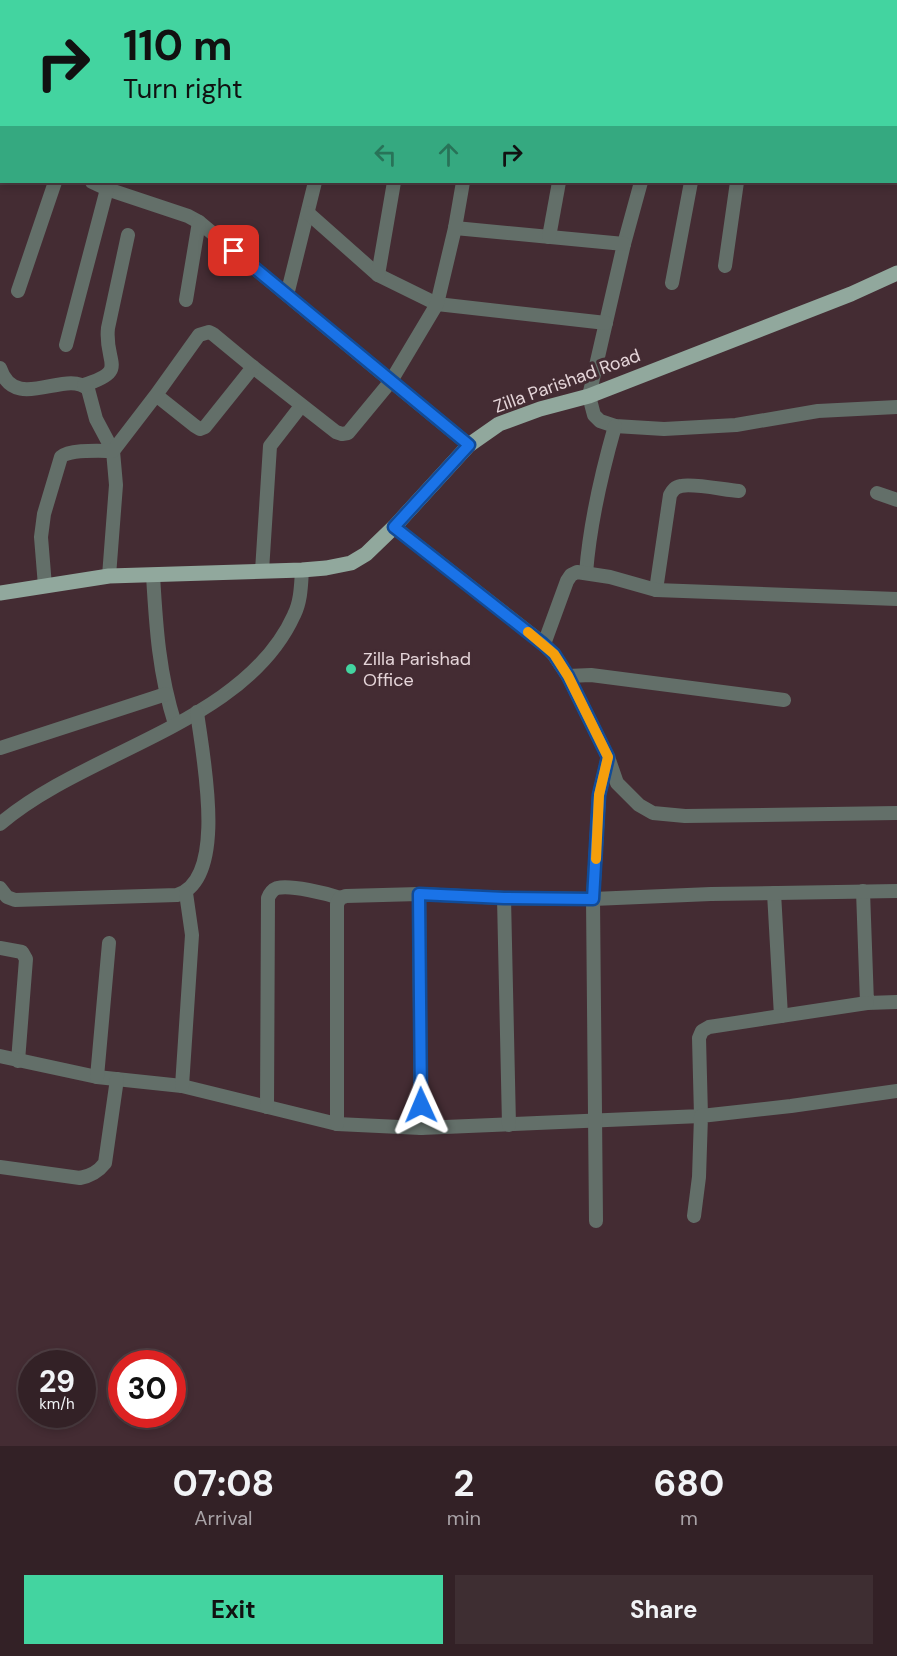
<!DOCTYPE html>
<html lang="en">
<head>
<meta charset="utf-8">
<style>
  :root { --surface:#332126; --page:#3e2e32; --text:#f1f3f6; --muted:#a9a3a7; --line:#4e3e43; --accent:#43d4a0 }
  body { margin:0; font-family:"DM Sans",sans-serif; background:var(--page); color:var(--text); height:100vh; display:flex; flex-direction:column; font-size:22px; white-space:nowrap }
  * { box-sizing:border-box; margin:0 }
  p { font-size:20px; color:var(--muted) }
  .icon { flex:none; width:33px; height:33px; fill:none; stroke:currentColor; stroke-width:2; stroke-linecap:round; stroke-linejoin:round }
  .map { position:relative; height:1446px; overflow:hidden }
  .side { display:flex; flex-direction:column; background:var(--surface); flex:1 }
  .side>* { flex:none }
  .guide { position:absolute; left:0px; top:0px; width:897px; height:183px; box-shadow:0 3px 9px #0003,0 0 0 2px var(--line); background:#43d4a0; color:#111; overflow:hidden }
  .speed { position:absolute; left:18px; top:1350px; display:flex; gap:12px; font-size:30px; font-weight:700; text-align:center }
  .speed>* { display:grid; place-content:center; width:78px; height:78px; border-radius:50%; background:var(--surface); box-shadow:0 3px 9px #0003,0 0 0 2px var(--line); line-height:1 }
  .speed small { font-size:15px; font-weight:400 }
  .speed .limit { border:9px solid #d22; background:#fff; color:#111 }
  .pin { position:absolute; display:grid; place-items:center; width:51px; height:51px; color:#fff; margin:-26px; border-radius:12px; box-shadow:0 3px 9px #0006 }
  .me { position:absolute; width:66px; margin:-33px; rotate:359deg; stroke-linejoin:round; filter:drop-shadow(0 0 4px #0008) }
  .turn { display:flex; align-items:center; gap:21px; height:126px; padding:0 24px; font-size:27px }
  .turn .icon { width:78px; height:78px; stroke-width:2.5 }
  .turn b { display:block; font-size:42px; line-height:51px }
  .lanes { display:flex; align-items:center; height:57px; padding:0 24px; background:#0003; justify-content:center; gap:30px; direction:ltr }
  .lanes .off { opacity:.35 }
  .eta { display:flex; justify-content:space-evenly; align-items:center; height:102px; text-align:center }
  .eta b { font-size:36px; font-weight:700; line-height:42px }
  .action { display:flex; gap:12px; margin-top:auto; padding:12px 24px }
  .action a { flex:1; height:69px; border-radius:0px; background:var(--accent); color:#111; font-size:24px; font-weight:700; line-height:69px; text-align:center }
  .action a+a { background:var(--page); color:var(--text) }
  .map>svg:first-child { display:block }
</style>
</head>
<body>
<div class="map">
<svg width="897" height="1446" viewBox="0 0 897 1446">
  <rect width="100%" height="100%" fill="#442c33"/>
  <g fill="none" stroke-linecap="round" stroke-linejoin="round">
    <!-- minor -->
    <g stroke="#636f69" stroke-width="14">
      <polyline points="417,0 424,2"/>
      <polyline points="38,2 38,0"/>
      <polyline points="152,2 153,0"/>
      <polyline points="350,2 350,0"/>
      <polyline points="592,2 593,0"/>
      <polyline points="673,2 674,0"/>
      <polyline points="829,2 829,0"/>
      <polyline points="887,2 888,0"/>
      <polyline points="896,67 897,67"/>
      <polyline points="0,121 2,122"/>
      <polyline points="92,182 107,189 188,216 199,222 287,295 315,182"/>
      <polyline points="641,182 624,244 589,396 594,415 600,421 615,426 664,429 736,425 818,411 897,407"/>
      <polyline points="308,213 378,275 437,304 606,323"/>
      <polyline points="455,228 624,244"/>
      <polyline points="549,237 559,182"/>
      <polyline points="725,266 737,182"/>
      <polyline points="378,275 394,182"/>
      <polyline points="672,283 691,182"/>
      <polyline points="18,291 55,182"/>
      <polyline points="287,295 391,381 437,304 455,228 463,182"/>
      <polyline points="186,300 199,222"/>
      <polyline points="66,345 107,189"/>
      <polyline points="253,367 336,432 342,434 348,433 391,381 469,445"/>
      <path d="M0,368C15,414 66,368 88,389L96,419L113,451L116,485L109,576"/>
      <path d="M84,385C130,370 104,364 108,328L128,235"/>
      <polyline points="877,493 897,500"/>
      <polyline points="394,527 544,644 554,655 568,676 608,757 617,783 639,805 653,813 685,816 897,813"/>
      <polyline points="262,571 270,446 301,406"/>
      <path d="M586,573C590,522 601,475 615,426"/>
      <path d="M153,575C156,627 159,674 175,724"/>
      <path d="M45,586L41,537L44,514L61,457C70,449 100,451 113,451L156,395L195,426L200,429L205,427L253,367L213,334L209,332L199,335L156,395"/>
      <path d="M656,590L670,495C673,490 675,487 681,486C693,483 725,490 739,491"/>
      <polyline points="544,644 567,581 571,575 577,572 610,577 656,590 897,599"/>
      <polyline points="568,676 591,675 784,700"/>
      <polyline points="0,748 166,694"/>
      <path d="M0,824C86,750 245,724 294,615C301,601 301,585 302,570"/>
      <path d="M0,888L7,897L15,900L177,895C229,879 202,753 197,712"/>
      <polyline points="863,891 867,1003 897,1002"/>
      <polyline points="774,893 781,1016"/>
      <polyline points="419,894 421,1128"/>
      <polyline points="0,948 22,952 26,959 18,1061"/>
      <polyline points="0,1056 97,1077 182,1086 337,1124 421,1128 701,1116 699,1038 702,1031 709,1027 867,1003"/>
      <polyline points="97,1077 109,943"/>
      <polyline points="182,1086 192,935 186,893"/>
      <path d="M267,1107L268,898C270,893 272,890 277,888C292,885 325,893 340,898"/>
      <polyline points="337,1124 337,904 340,898 346,896 419,894 504,898"/>
      <polyline points="509,1125 504,898 593,899 711,894 897,891"/>
      <path d="M0,1167L80,1178C91,1176 98,1172 105,1163L117,1079"/>
      <polyline points="694,1216 699,1177 701,1116 791,1106 897,1091"/>
      <polyline points="596,1221 593,899 599,795 608,757"/>
    </g>
    <!-- major -->
    <polyline stroke="#91a89d" stroke-width="15" points="0,593 109,576 302,570 326,568 351,563 366,554 394,527 469,445 499,424 540,409 589,396 851,294 897,273"/>
  </g>
  <g fill="none" stroke-linecap="round" stroke-linejoin="round">
    <defs>
      <polyline id="route" points="234,251 469,445 394,527 543,644 554,654 568,676 608,757 599,795 593,899 504,898 419,894 421,1105"/>
    </defs>
    <!-- route casing -->
    <use href="#route" stroke="#114b97" stroke-width="15"/>
    <!-- route -->
    <use href="#route" stroke="#1a73e8" stroke-width="10"/>
    <!-- slow -->
    <polyline stroke="#f59e0b" stroke-width="10" points="528,632 554,654 568,676 608,757 599,795 596,859"/>
  </g>
  <!-- markers -->
  <circle fill="#43d4a0" stroke="#442c33" stroke-width="2" cx="351" cy="669" r="6"/>
  <g text-anchor="middle" stroke-width="6" stroke-linejoin="round" paint-order="stroke">
    <!-- street labels -->
    <g font-size="18" fill="#e5d5d9" stroke="#442c33">
      <text transform="translate(567 381) rotate(-20)" y="6">Zilla Parishad Road</text>
    </g>
    <!-- poi labels -->
    <g font-size="18" fill="#e5d5d9" stroke="#442c33" text-anchor="start">
      <text x="363" y="665">Zilla Parishad<tspan x="363" dy="21">Office</tspan></text>
    </g>
  </g>
</svg>
<div class="speed"><div>29<small>km/h</small></div><div class="limit">30</div></div>
<div class="pin" style="left:234px;top:251px;background:#d93025"><svg class="icon" aria-label="arrive" viewBox="0 0 24 24"><path d="M6 21V4h12l-3 4 3 4H6"/></svg></div>
<svg class="me" style="left:421px;top:1105px" viewBox="-20 -20 40 40"><path d="M0-17L14 15 0 8-14 15z" fill="#1a73e8" stroke="#fff" stroke-width="4"/></svg>
<div class="guide">
<div class="turn"><svg class="icon" aria-label="right" viewBox="0 0 24 24"><path d="M7 20v-9h11M14 6l5 5-5 5"/></svg><div><b>110 m</b>Turn right</div></div>
<div class="lanes"><svg class="icon off" aria-label="left" viewBox="0 0 24 24"><path d="M17 20v-9H6M10 6l-5 5 5 5"/></svg><svg class="icon off" aria-label="ahead" viewBox="0 0 24 24"><path d="M12 20V5M6 11l6-6 6 6"/></svg><svg class="icon" aria-label="right" viewBox="0 0 24 24"><path d="M7 20v-9h11M14 6l5 5-5 5"/></svg></div>
</div>
</div>
<section class="side">
<div class="eta">
<div><b>07:08</b><p>Arrival</p></div>
<div><b>2</b><p>min</p></div>
<div><b>680</b><p>m</p></div>
</div>
<div class="action"><a>Exit</a><a>Share</a></div>
</section>
</body>
</html>
